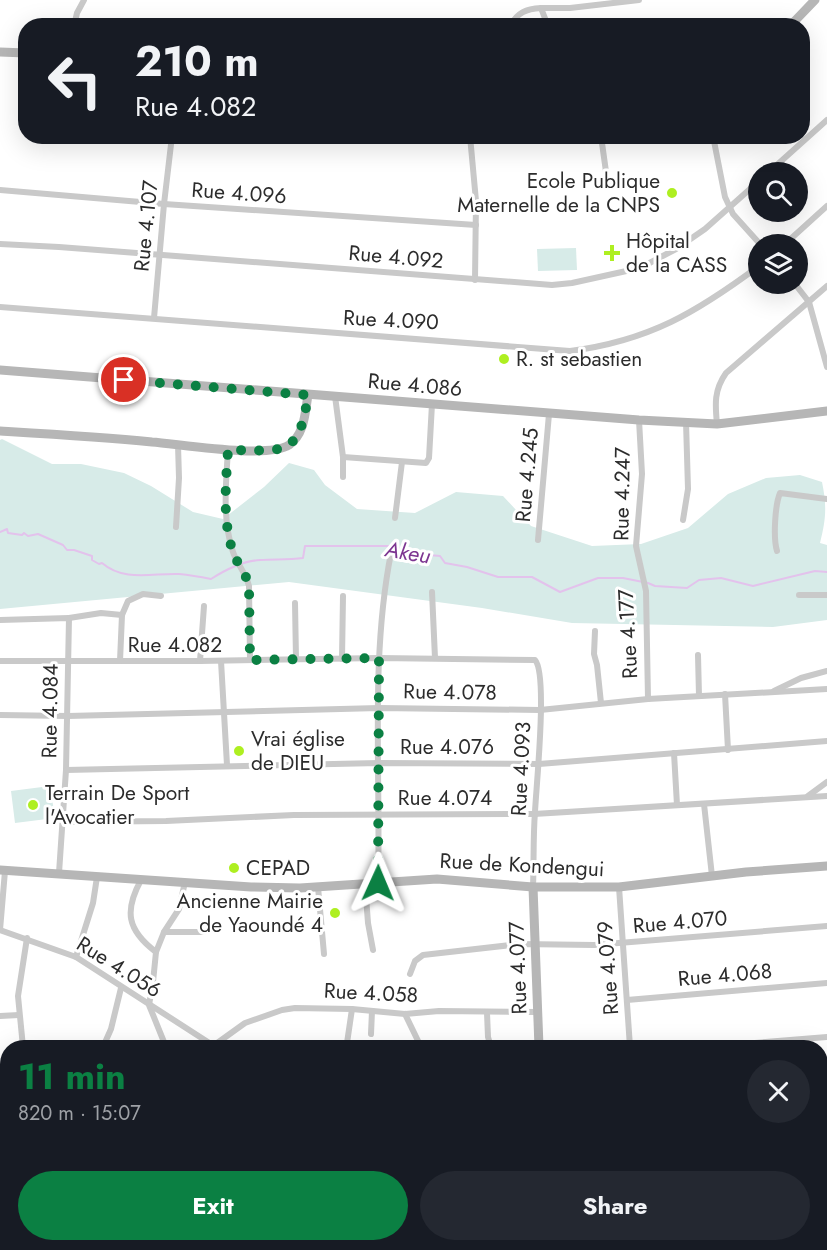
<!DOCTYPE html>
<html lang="en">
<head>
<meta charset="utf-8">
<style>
  :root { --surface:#171b24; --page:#242831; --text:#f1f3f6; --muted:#9ea1a6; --accent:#0b8043 }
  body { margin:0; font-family:Jost,sans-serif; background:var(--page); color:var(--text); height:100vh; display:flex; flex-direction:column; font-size:22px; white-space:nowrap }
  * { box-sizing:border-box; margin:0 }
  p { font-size:20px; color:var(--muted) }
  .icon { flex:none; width:33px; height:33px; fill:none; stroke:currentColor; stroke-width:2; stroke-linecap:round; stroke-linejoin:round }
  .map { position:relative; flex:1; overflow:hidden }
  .side { position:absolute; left:0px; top:1040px; width:828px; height:212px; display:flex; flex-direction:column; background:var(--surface); border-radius:24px 24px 0 0; box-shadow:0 6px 24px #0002 }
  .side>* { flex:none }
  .banner { position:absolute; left:18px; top:18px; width:792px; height:126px; border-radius:24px; box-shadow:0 6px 24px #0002; background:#171b24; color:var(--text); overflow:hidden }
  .fabs { position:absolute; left:748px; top:162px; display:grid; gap:12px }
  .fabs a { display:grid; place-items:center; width:60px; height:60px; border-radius:50%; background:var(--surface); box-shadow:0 6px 24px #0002; font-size:30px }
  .pin { position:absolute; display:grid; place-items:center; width:51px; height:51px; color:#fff; margin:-26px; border:3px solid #fff; border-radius:50%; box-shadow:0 2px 6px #0007 }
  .me { position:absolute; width:66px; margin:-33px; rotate:1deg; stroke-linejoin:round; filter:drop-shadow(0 0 4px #0008) }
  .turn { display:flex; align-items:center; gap:21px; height:126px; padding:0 18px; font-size:27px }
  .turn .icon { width:78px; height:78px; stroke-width:2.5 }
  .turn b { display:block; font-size:42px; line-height:51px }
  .round { display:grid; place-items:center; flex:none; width:63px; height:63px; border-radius:32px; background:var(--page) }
  .head { display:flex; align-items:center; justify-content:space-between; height:102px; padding:0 18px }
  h1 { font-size:36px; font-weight:700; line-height:45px; color:var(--accent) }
  .action { display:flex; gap:12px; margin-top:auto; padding:12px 18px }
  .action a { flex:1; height:69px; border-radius:36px; background:var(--accent); color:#fff; font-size:24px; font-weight:700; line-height:69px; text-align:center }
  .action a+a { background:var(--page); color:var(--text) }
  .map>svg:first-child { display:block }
</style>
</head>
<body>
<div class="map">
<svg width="827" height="1250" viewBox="0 0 827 1250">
  <rect width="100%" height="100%" fill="#fff"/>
  <!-- green -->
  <g fill="#d7ebe8">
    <polygon points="576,248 577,270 538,271 537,249"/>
    <path d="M2,439L52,464H81L124,473L151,486L193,512L223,519L264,487L289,463L314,470L325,485L357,509L415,513L456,492L503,496L531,526L592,546L641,544L688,528L728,494L766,478L800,475L822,482C827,506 826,519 820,543L827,545V620L773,627L572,623L482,608L289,582L0,609V440Z"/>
    <polygon points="50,786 55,818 15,823 11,791"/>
  </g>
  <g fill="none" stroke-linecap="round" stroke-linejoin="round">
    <!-- stream -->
    <g stroke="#e3c2ec" stroke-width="2">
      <path d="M0,532L7,529L8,533L22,535L24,533L28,536L38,534L63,545L67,550H74L92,556V560L99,564L102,563C124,582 152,573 179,574C189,575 201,577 211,579C225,570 243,561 260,560C275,559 288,560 303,558L305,546H396L407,553L440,556L445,563L467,567L498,577H532L560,592L598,578H623L648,583L655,586L687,588L699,580L721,578L753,586L815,571L827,572"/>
      <polyline points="820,1250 827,1247"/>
    </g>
    <!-- street -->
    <g stroke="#c9c9c9" stroke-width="6">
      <polyline points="74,26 77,13 84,0"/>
      <path d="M510,26C518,12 526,9 541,8"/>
      <polyline points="548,26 541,8 570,8 639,0"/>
      <polyline points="470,136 476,201 475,280"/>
      <polyline points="601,136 608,186"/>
      <polyline points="713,136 725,197 733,214 760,244"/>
      <polyline points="769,172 827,120"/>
      <polyline points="0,190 164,204 476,225"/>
      <polyline points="0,244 59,247 552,285 572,283 640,268 676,249 705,229 759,181"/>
      <polyline points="785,244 827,206"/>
      <polyline points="795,284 809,302 827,367"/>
      <path d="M0,307L570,351C649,341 697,312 759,266"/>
      <polyline points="154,318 164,204 172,136"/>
      <polyline points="335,396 343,457 426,463 429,458 432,404"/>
      <polyline points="639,420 642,474 636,546 646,591 648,699"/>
      <path d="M717,424C715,404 714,390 726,373L827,286"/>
      <path d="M228,450C226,482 222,520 233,552C237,564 246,573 249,586L250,660"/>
      <polyline points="343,457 343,477"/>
      <polyline points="395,518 402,462"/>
      <polyline points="683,520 688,489 686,422"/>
      <polyline points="176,527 179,478 178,445"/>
      <polyline points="538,540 549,414"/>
      <path d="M777,551C773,538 775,505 780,493L827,499"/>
      <polyline points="432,592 435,658"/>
      <polyline points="799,595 827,595"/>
      <polyline points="295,603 296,659"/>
      <polyline points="69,618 101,613 122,615"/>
      <polyline points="0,620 69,618 66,770 59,873"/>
      <polyline points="595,631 594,654 597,665 601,703"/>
      <polyline points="698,655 699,696"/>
      <polyline points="342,659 343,596"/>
      <path d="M0,661H200L379,658L535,660C548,674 536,788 535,812C533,837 534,862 533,887"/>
      <polyline points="120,661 122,615 128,601 143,594 161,596"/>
      <polyline points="200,661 204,606"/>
      <polyline points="221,661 227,765"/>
      <polyline points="774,691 801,678 827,671"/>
      <polyline points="725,694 728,750"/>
      <polyline points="0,715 68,716 379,708 540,710 648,699 827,689"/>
      <polyline points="674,753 677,805"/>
      <polyline points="66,770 379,763 539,764 827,741"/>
      <polyline points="808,796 827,782"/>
      <polyline points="704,804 712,876"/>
      <polyline points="63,822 166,821 294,815 534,814 827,796"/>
      <path d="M141,880C124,911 127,930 156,952L153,982L149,1005L166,1047"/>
      <polyline points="365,883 368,923 373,950"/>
      <path d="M378,883C381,774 370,659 391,553"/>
      <polyline points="318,887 324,954"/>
      <polyline points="619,887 630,1047"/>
      <polyline points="0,930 76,957 214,1046"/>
      <polyline points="0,930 5,871"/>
      <polyline points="164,932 179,909 185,882"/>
      <polyline points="156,952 164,932 202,932"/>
      <polyline points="76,957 93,903 97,877"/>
      <polyline points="410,974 415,961 423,955 520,944 594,945 827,926"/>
      <polyline points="627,1000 827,983"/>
      <polyline points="487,1013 488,1037 491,1047"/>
      <polyline points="405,1014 421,1047"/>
      <polyline points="0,1016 19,1015"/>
      <polyline points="371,1034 372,1011"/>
      <polyline points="347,1043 352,1009"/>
      <polyline points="213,1046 245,1023 282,1010 295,1008 352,1009 405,1014 439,1011 537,1012"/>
      <polyline points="23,1047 18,996 27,938"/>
      <polyline points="103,1047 111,1029 121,988"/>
      <polyline points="705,1047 827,1037"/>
      <polyline points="820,1091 827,1091"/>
      <polyline points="0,1159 8,1157"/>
      <polyline points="0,1240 8,1240"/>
      <polyline points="31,1244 32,1250"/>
      <polyline points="46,1244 121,1250"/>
      <polyline points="154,1250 155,1244"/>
      <polyline points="360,1250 360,1244"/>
      <polyline points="396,1250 442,1244"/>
    </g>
    <!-- secondary -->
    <g stroke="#b6b6b6" stroke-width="9">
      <polyline points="790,26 815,0"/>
      <polyline points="0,52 26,53"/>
      <polyline points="0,370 639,420 717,424 827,411"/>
      <path d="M0,431C50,434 102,437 152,442C180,444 267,459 289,445C305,434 305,412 308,395"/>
      <polyline points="0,870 251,887 300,888 437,879 533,887 619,887 746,872 827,866"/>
      <polyline points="533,887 539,1047"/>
      <polyline points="820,1134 827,1132"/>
      <polyline points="552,1244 553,1250"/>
    </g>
  </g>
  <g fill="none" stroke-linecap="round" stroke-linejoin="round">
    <!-- route -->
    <path stroke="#0b8043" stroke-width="10" stroke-dasharray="0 18" d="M124,380L308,395C299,459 284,450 228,450C226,482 222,520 233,552C237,564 246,573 249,586L250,660L379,658L378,883"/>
  </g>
  <!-- markers -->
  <g fill="#aeef21" stroke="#fff" stroke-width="2">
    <circle cx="672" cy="193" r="6"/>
    <path d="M609 244h6v6h6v6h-6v6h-6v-6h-6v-6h6z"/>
    <circle cx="504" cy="359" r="6"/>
    <circle cx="239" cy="751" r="6"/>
    <circle cx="33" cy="805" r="6"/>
    <circle cx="234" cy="868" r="6"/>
    <circle cx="335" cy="913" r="6"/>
  </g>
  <g text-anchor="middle" stroke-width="6" stroke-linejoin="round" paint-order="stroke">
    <!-- poi labels -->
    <g font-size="21" fill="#2c2c2c" stroke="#fff" text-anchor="start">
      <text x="660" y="188" text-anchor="end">Ecole Publique<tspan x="660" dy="24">Maternelle de la CNPS</tspan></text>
      <text x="626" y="248">Hôpital<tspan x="626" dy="24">de la CASS</tspan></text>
      <text x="516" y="366">R. st sebastien</text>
      <text x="251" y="746">Vrai église<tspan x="251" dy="24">de DIEU</tspan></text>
      <text x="45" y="800">Terrain De Sport<tspan x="45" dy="24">l'Avocatier</tspan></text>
      <text x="246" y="875">CEPAD</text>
      <text x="323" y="908" text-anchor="end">Ancienne Mairie<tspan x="323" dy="24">de Yaoundé 4</tspan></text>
    </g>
    <!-- street labels -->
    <g font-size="21" fill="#2c2c2c" stroke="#fff">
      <text transform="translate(239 193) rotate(4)" y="7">Rue 4.096</text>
      <text transform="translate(146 226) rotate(-84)" y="7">Rue 4.107</text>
      <text transform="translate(396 257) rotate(5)" y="7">Rue 4.092</text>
      <text transform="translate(391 320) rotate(3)" y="7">Rue 4.090</text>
      <text transform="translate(415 385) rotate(5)" y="7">Rue 4.086</text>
      <text transform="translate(527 475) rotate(-85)" y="7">Rue 4.245</text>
      <text transform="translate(622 494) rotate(-89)" y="7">Rue 4.247</text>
      <text transform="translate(628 634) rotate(-93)" y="7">Rue 4.177</text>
      <text x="175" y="652">Rue 4.082</text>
      <text transform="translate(450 692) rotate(1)" y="7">Rue 4.078</text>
      <text transform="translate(50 711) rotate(-89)" y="7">Rue 4.084</text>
      <text x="447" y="754">Rue 4.076</text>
      <text transform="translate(521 769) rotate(-87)" y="7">Rue 4.093</text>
      <text x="445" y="805">Rue 4.074</text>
      <text transform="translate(522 865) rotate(3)" y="7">Rue de Kondengui</text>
      <text transform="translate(680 922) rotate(-5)" y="7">Rue 4.070</text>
      <text transform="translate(119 967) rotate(32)" y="7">Rue 4.056</text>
      <text transform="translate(518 968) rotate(-92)" y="7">Rue 4.077</text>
      <text transform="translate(608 968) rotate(-94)" y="7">Rue 4.079</text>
      <text transform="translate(725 975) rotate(-5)" y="7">Rue 4.068</text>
      <text transform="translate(371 993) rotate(3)" y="7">Rue 4.058</text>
    </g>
    <!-- water labels -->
    <g font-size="22" font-style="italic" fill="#7d3691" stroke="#fff">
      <text transform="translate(408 552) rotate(10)" y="8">Akeu</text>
    </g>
  </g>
</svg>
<div class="fabs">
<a><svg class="icon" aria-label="search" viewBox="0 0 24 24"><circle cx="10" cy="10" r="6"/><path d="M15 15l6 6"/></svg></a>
<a><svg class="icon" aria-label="layers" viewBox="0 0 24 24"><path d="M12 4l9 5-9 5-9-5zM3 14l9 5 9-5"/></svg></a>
</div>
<div class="pin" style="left:124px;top:380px;background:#d93025"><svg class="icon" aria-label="arrive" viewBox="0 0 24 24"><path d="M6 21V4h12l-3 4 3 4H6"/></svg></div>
<svg class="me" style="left:378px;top:883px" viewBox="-20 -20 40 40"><path d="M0-17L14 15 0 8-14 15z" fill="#0b8043" stroke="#fff" stroke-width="4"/></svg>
<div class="banner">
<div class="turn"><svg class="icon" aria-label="left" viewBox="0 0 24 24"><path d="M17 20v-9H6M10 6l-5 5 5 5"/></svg><div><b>210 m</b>Rue 4.082</div></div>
</div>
<section class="side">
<div class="head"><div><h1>11 min</h1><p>820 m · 15:07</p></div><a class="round"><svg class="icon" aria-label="close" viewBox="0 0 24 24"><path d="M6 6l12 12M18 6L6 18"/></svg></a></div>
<div class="action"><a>Exit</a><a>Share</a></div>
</section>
</div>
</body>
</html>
